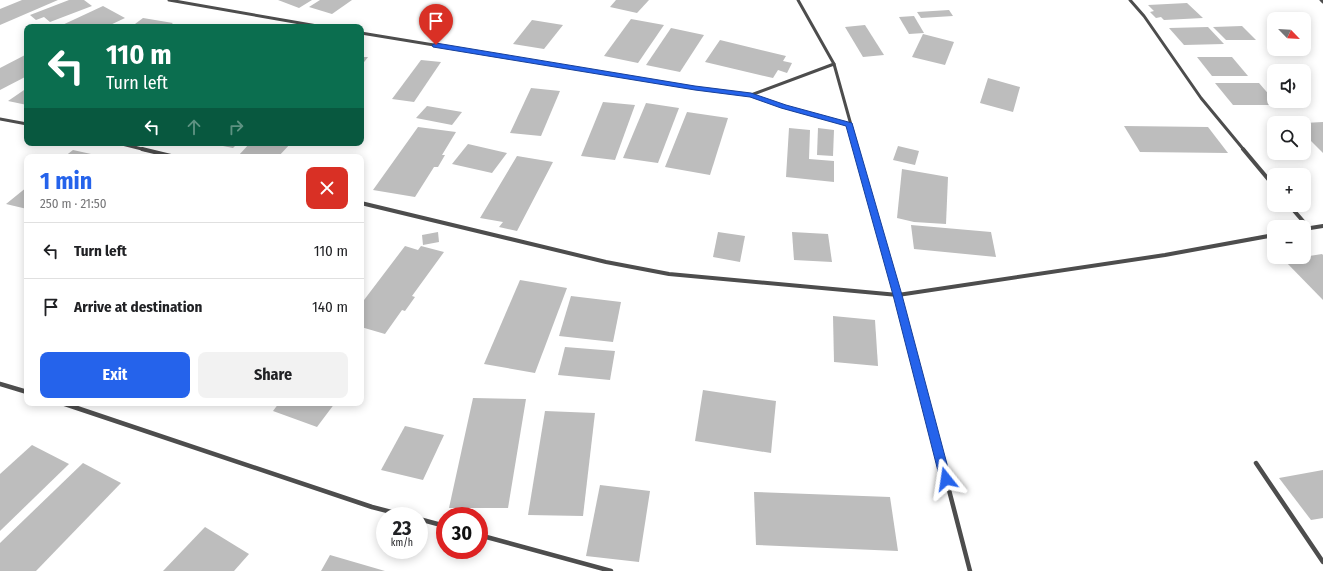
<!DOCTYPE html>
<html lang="en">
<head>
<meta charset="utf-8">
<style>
  :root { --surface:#fff; --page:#f2f2f2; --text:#202124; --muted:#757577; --line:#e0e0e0; --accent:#2563eb }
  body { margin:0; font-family:"Fira Sans Condensed",sans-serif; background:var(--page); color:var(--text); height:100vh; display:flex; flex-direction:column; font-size:15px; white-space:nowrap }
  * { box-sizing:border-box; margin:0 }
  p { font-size:13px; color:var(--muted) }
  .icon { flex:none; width:22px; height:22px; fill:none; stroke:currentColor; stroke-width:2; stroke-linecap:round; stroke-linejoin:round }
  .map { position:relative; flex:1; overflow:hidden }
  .drawer { position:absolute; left:24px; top:154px; width:340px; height:252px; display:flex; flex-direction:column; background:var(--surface); border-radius:8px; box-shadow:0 2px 10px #0003 }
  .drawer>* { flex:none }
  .hud { position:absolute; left:24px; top:24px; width:340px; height:122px; border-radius:8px; box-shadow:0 2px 10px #0003; background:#0b6e4f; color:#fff; overflow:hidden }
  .needle { width:26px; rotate:115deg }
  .buttons { position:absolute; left:1267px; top:12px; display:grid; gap:8px }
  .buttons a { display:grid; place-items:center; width:44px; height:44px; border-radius:8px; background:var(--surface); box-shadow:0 2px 10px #0003; font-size:20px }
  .speed { position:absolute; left:376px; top:507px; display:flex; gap:8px; font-size:20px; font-weight:700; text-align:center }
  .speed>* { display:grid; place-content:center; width:52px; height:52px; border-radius:50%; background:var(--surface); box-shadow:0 2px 10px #0003; line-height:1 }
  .speed small { font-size:10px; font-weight:400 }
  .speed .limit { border:6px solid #d22; background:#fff; color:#111 }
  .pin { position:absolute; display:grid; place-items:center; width:34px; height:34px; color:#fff; margin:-41px -17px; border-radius:50% 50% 50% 0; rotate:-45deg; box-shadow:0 0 4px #0007 }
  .pin .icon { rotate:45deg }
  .me { position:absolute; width:44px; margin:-22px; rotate:345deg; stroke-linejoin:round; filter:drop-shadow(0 0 3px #0008) }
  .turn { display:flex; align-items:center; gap:14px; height:84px; padding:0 16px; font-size:18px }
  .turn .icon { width:52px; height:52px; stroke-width:2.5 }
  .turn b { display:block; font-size:28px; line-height:34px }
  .lanes { display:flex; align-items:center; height:38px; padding:0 16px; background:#0003; justify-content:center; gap:20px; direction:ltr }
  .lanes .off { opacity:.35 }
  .round { display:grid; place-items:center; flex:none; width:42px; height:42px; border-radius:8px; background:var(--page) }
  .summary { display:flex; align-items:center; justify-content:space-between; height:68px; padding:0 16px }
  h1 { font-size:24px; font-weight:700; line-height:30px; color:var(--accent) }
  .button { display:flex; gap:8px; margin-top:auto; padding:8px 16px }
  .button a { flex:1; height:46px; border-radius:8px; background:var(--accent); color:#fff; font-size:16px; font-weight:700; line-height:46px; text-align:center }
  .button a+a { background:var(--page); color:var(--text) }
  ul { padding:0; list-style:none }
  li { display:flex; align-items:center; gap:12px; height:56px; padding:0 16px; border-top:1px solid var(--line) }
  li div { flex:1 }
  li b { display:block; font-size:15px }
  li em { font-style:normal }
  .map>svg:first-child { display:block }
</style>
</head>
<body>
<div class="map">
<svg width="1323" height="571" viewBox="0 0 1323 571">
  <rect width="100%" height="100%" fill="#fff"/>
  <!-- building -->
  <g fill="#bdbdbd">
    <polygon points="22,0 58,0 0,25 0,9"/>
    <polygon points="69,0 84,0 92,6 50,22 44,17 36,20 30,15"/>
    <polygon points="278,0 312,0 299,8"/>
    <polygon points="320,0 352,0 332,14 309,7"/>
    <polygon points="616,0 649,0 637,13 610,7"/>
    <polygon points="1187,3 1203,18 1164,20 1161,17 1156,18 1150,12 1154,11 1148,5"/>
    <polygon points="103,6 125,18 106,27 58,27"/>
    <polygon points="949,10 953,16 921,18 917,12"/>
    <polygon points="914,16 924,33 909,34 899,17"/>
    <polygon points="143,18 173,23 168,27 131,27"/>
    <polygon points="631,19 664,25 638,63 604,56"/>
    <polygon points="532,20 563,25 544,49 513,44"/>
    <polygon points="865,25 884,55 863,57 845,27"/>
    <polygon points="1242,26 1256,40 1226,40 1213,27"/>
    <polygon points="1208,27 1224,44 1184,45 1169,28"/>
    <polygon points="671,28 704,35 680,72 646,65"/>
    <polygon points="923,34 954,42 945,65 912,57"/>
    <polygon points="720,40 786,56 783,61 792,63 787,73 778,70 773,78 705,62"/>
    <polygon points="27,54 27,76 0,90 0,68"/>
    <polygon points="361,57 368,57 361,66"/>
    <polygon points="1197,57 1232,57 1248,76 1212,76"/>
    <polygon points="421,60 441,62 414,102 392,99"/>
    <polygon points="988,78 1020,87 1013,112 980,103"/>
    <polygon points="1215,83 1259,83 1278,105 1233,105"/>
    <polygon points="27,88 27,105 8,101"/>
    <polygon points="531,88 560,91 541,136 510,133"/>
    <polygon points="603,102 635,105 615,160 581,156"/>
    <polygon points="646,103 679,108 658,163 623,158"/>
    <polygon points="427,106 462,112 452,125 416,118"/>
    <polygon points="687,112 728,118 710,175 665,167"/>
    <polygon points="1323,122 1323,153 1304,134 1304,123"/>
    <polygon points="1124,126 1208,127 1228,153 1140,152"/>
    <polygon points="418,127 456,132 442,155 445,155 438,167 434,167 415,197 373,190"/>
    <polygon points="789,128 810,130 809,159 834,161 834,182 786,177"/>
    <polygon points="818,128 834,130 833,156 817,155"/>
    <polygon points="208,143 238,143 233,148"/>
    <polygon points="250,143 291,143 278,157 252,157 239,155"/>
    <polygon points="468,144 507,153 492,173 452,164"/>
    <polygon points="898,146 919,151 915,165 893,160"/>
    <polygon points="73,150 100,156 100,157 64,157"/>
    <polygon points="517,156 553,162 517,231 499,227 503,222 480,218"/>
    <polygon points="902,169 948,177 946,224 914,222 897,218"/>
    <polygon points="27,187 27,209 6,204"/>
    <polygon points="911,225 991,232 996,257 914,249"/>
    <polygon points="438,232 439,242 423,245 422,235"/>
    <polygon points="718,232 745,236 740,262 713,257"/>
    <polygon points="792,232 828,234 832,262 794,260"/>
    <polygon points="405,246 418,250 421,246 444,252 412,296 415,297 405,311 402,310 385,334 361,327 361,304"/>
    <polygon points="1322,254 1323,255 1323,300 1284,260"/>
    <polygon points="520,280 567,288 535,373 484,364"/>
    <polygon points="571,296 621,302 613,342 559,336"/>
    <polygon points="833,316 875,320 878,366 834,362"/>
    <polygon points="565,347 615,351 610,380 558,375"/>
    <polygon points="703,390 776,401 771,453 695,441"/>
    <polygon points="473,398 526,399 508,508 449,508"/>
    <polygon points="279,403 335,403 317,427 273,411"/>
    <polygon points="545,411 595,413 583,516 528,515"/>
    <polygon points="405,426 444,435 423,480 381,470"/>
    <polygon points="32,445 69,464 0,531 0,474"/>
    <polygon points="83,463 121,483 36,571 0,571 0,543"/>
    <polygon points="1323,470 1323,518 1311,520 1279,478"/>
    <polygon points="600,485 650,491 639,562 586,556"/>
    <polygon points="754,492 890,497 898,551 756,545"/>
    <polygon points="205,527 249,554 234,571 163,571"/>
    <polygon points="330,555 385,571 321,571"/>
  </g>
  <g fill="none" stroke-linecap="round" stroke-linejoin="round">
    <!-- minor-far2 -->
    <g stroke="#4d4d4d" stroke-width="3">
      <polyline points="169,0 323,27"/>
      <polyline points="798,0 834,64 858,150"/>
      <polyline points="1130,0 1144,16 1201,98 1244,150"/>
      <polyline points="1321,0 1323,2"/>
      <polyline points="361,33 695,88 751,95 784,107 850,125"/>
      <polyline points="751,95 834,64"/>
      <polyline points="0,119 27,124"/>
      <polyline points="118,143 146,150"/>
    </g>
    <!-- minor-far1 -->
    <g stroke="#4d4d4d" stroke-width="4">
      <polyline points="142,149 175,157"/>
      <polyline points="857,149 909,337"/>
      <polyline points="1243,149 1274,186"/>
      <polyline points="361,203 606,262 669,274 898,295 1165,255 1274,235"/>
      <polyline points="1289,205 1309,228"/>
      <polyline points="1304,229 1323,226"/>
    </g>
    <!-- minor -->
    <g stroke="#4d4d4d" stroke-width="4.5">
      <polyline points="909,336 970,571"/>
      <polyline points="0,384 27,392"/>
      <polyline points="62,403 372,507 407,516"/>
      <polyline points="1256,463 1323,562"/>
      <polyline points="419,519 445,526"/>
      <polyline points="479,535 611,571"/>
    </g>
  </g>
  <!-- route -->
  <polygon fill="#2563eb" stroke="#184099" points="436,43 695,86 751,93 786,105 852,123 902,295 951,479 950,483 946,484 942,483 940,479 893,295 846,126 781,108 750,97 695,90 433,47 432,45"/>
</svg>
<div class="buttons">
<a><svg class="needle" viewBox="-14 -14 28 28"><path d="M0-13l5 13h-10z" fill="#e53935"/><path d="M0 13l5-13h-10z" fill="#757577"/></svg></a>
<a><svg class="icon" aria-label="sound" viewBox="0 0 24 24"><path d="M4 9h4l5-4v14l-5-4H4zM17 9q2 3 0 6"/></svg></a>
<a><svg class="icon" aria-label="search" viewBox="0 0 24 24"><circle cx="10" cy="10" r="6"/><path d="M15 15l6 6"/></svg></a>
<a>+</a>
<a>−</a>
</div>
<div class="speed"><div>23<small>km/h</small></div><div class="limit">30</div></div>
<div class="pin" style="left:436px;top:45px;background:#d93025"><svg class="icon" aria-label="arrive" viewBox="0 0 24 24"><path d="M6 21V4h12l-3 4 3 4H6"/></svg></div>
<svg class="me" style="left:946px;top:479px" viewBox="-20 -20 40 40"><path d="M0-17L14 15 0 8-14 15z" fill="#2563eb" stroke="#fff" stroke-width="4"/></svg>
<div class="hud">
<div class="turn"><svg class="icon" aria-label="left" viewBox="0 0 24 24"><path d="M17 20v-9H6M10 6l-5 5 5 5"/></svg><div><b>110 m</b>Turn left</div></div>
<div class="lanes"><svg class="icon" aria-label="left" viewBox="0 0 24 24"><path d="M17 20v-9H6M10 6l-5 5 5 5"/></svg><svg class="icon off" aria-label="ahead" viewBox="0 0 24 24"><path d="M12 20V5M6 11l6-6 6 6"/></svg><svg class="icon off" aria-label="right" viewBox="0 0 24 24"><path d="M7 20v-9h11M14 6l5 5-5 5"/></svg></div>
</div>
<section class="drawer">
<div class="summary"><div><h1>1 min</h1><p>250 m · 21:50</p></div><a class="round" style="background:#d93025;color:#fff"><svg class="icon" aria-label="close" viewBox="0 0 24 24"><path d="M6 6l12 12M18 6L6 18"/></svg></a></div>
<ul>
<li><svg class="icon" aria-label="left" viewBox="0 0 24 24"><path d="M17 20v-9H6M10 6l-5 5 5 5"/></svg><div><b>Turn left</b></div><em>110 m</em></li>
<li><svg class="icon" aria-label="arrive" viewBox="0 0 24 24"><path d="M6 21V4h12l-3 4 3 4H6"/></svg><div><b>Arrive at destination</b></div><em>140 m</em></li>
</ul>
<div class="button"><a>Exit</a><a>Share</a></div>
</section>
</div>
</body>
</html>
